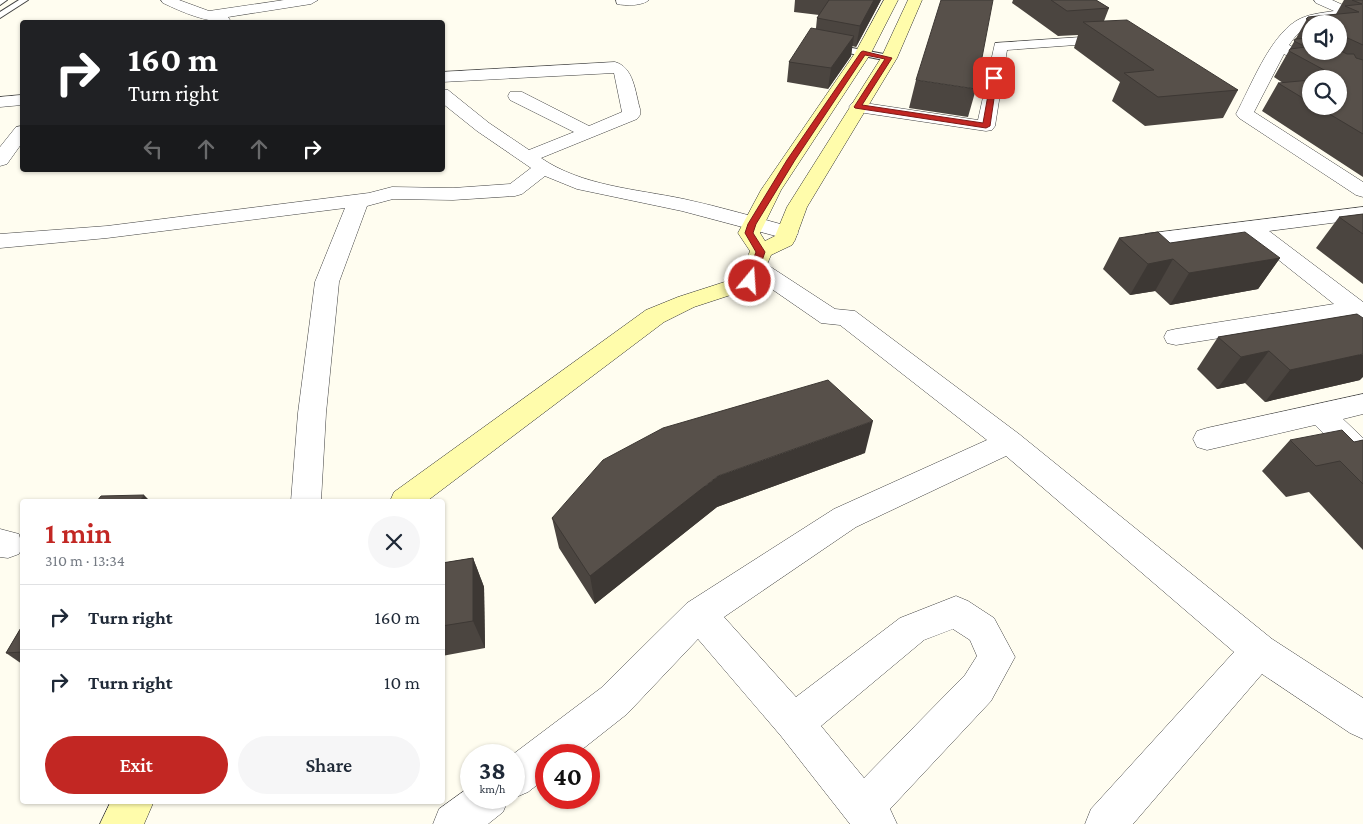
<!DOCTYPE html>
<html lang="en">
<head>
<meta charset="utf-8">
<style>
  :root { --surface:#fff; --page:#f6f6f7; --text:#1f2937; --muted:#747a83; --line:#e0e1e3; --accent:#c22723 }
  body { margin:0; font-family:"Crimson Pro",serif; background:var(--page); color:var(--text); height:100vh; display:flex; flex-direction:column; font-size:19px; white-space:nowrap }
  * { box-sizing:border-box; margin:0 }
  p { font-size:16px; color:var(--muted) }
  .icon { flex:none; width:28px; height:28px; fill:none; stroke:currentColor; stroke-width:2; stroke-linecap:round; stroke-linejoin:round }
  .map { position:relative; flex:1; overflow:hidden }
  .drawer { position:absolute; left:20px; top:499px; width:425px; height:305px; display:flex; flex-direction:column; background:var(--surface); border-radius:5px; box-shadow:0 1px 4px #0004 }
  .drawer>* { flex:none }
  .guide { position:absolute; left:20px; top:20px; width:425px; height:152px; border-radius:5px; box-shadow:0 1px 4px #0004; background:#202124; color:#fff; overflow:hidden }
  .controls { position:absolute; left:1302px; top:15px; display:grid; gap:10px }
  .controls a { display:grid; place-items:center; width:45px; height:45px; border-radius:50%; background:var(--surface); box-shadow:0 1px 4px #0004; font-size:25px }
  .speed { position:absolute; left:460px; top:744px; display:flex; gap:10px; font-size:25px; font-weight:700; text-align:center }
  .speed>* { display:grid; place-content:center; width:65px; height:65px; border-radius:50%; background:var(--surface); box-shadow:0 1px 4px #0004; line-height:1 }
  .speed small { font-size:12px; font-weight:400 }
  .speed .limit { border:8px solid #d22; background:#fff; color:#111 }
  .pin { position:absolute; display:grid; place-items:center; width:42px; height:42px; color:#fff; margin:-21px; border-radius:10px; box-shadow:0 2px 8px #0006 }
  .me { position:absolute; width:55px; margin:-28px; rotate:18deg; stroke-linejoin:round; filter:drop-shadow(0 0 4px #0008) }
  .turn { display:flex; align-items:center; gap:18px; height:105px; padding:0 25px; font-size:22px }
  .turn .icon { width:65px; height:65px; stroke-width:2.5 }
  .turn b { display:block; font-size:35px; line-height:42px }
  .lanes { display:flex; align-items:center; height:48px; padding:0 25px; background:#0003; justify-content:center; gap:25px; direction:ltr }
  .lanes .off { opacity:.35 }
  .round { display:grid; place-items:center; flex:none; width:52px; height:52px; border-radius:26px; background:var(--page) }
  .head { display:flex; align-items:center; justify-content:space-between; height:85px; padding:0 25px }
  h1 { font-size:30px; font-weight:600; line-height:38px; color:var(--accent) }
  .button { display:flex; gap:10px; margin-top:auto; padding:10px 25px }
  .button a { flex:1; height:58px; border-radius:30px; background:var(--accent); color:#fff; font-size:20px; font-weight:600; line-height:58px; text-align:center }
  .button a+a { background:var(--page); color:var(--text) }
  ul { padding:0; list-style:none }
  li { display:flex; align-items:center; gap:15px; height:65px; padding:0 25px; border-top:1px solid var(--line) }
  li div { flex:1 }
  li b { display:block; font-size:19px }
  li em { font-style:normal }
  .map>svg:first-child { display:block }
</style>
</head>
<body>
<div class="map">
<svg width="1363" height="824" viewBox="0 0 1363 824">
  <rect width="100%" height="100%" fill="#fffdf0"/>
  <g fill="none" stroke-linecap="round" stroke-linejoin="round">
    <defs>
      <g id="lane">
        <polygon points="0,0 7,0 0,5"/>
        <polygon points="19,0 28,0 0,18 0,12"/>
        <polygon points="831,44 889,55 894,58 889,61 828,49 828,45"/>
      </g>
      <g id="street">
        <path d="M161,0H179L209,11L284,0H318L311,4L228,17L230,20L228,22C205,22 184,13 163,3Z"/>
        <path d="M616,0H649C642,6 626,6 617,4Z"/>
        <path d="M1314,0H1332L1354,10L1356,13C1349,21 1324,19 1313,24C1303,27 1295,36 1289,45L1363,83V94L1339,83V79H1331L1284,54L1254,112L1363,182V197L1356,195L1239,118L1236,114C1251,86 1269,38 1296,21C1307,14 1321,13 1334,11L1316,3Z"/>
        <polygon points="1112,35 1117,36 1119,39 1117,42 1007,50 995,126 992,130 986,131 858,112 852,111 849,107 852,103 858,102 978,120 995,43"/>
        <path d="M615,62C634,67 635,92 640,109V115L637,119L541,158C582,186 636,189 684,199C721,207 758,218 795,228L798,233L795,238L787,239L682,211L577,189L545,176L522,194L515,196L453,200L393,199L367,206L339,282L326,413L321,501H291L298,413L315,282L345,208L107,238L0,248V234L107,226L369,193L392,187L453,188L510,184L531,168L477,131L442,103V89L448,90L489,123L529,150L574,132L510,100L508,96L510,92H522L589,126L622,112L614,73L442,82V72Z"/>
        <polygon points="22,95 22,105 0,107 0,97"/>
        <polygon points="22,126 22,143 7,164 0,166 0,147 16,127"/>
        <polygon points="1363,207 1363,219 1269,231 1363,302 1363,322 1351,317 1176,345 1167,343 1164,337 1167,331 1176,329 1334,304 1246,234 1153,245 1145,244 1142,239 1145,234"/>
        <path d="M755,260L763,262L835,309L855,311L1019,434L1272,639L1363,698V739L1350,733L1262,674L1133,824H1085L1091,809L1234,652L1006,456L856,527L724,617L796,697L900,618L956,596L968,601L994,618L1015,657L991,701L890,809L897,824H850L781,736L698,639L627,714L575,755H546V778L528,792L514,798H513L514,755H512L601,688L687,603L834,509L987,440L840,325L821,323L747,272L744,267L747,262ZM953,629L970,640L977,656L965,675L864,778L821,726L924,640Z"/>
        <polygon points="1363,394 1363,414 1343,419 1363,438 1363,466 1353,463 1315,425 1207,450 1197,447 1193,439 1197,431 1207,428"/>
        <polygon points="0,529 19,534 22,547 19,554 8,558 0,557"/>
        <polygon points="471,786 471,798 509,798 503,812 488,824 433,824 439,809"/>
      </g>
      <g id="secondary">
        <polygon points="884,0 898,0 871,53 781,190 760,233 765,241 775,236 787,207 881,58 908,0 922,0 897,58 807,207 795,240 792,245 771,255 758,286 694,307 664,322 427,501 390,501 394,492 646,310 678,297 740,277 750,251 738,233 761,190 855,53"/>
        <polygon points="111,801 154,801 144,824 100,824"/>
      </g>
    </defs>
    <!-- lane casing -->
    <use href="#lane" stroke="#414141" stroke-width="2"/>
    <!-- street casing -->
    <use href="#street" stroke="#414141" stroke-width="1"/>
    <!-- secondary casing -->
    <use href="#secondary" stroke="#303030" stroke-width="1"/>
    <!-- lane -->
    <use href="#lane" fill="#fff" fill-rule="evenodd"/>
    <!-- street -->
    <use href="#street" fill="#fff" fill-rule="evenodd"/>
    <!-- secondary -->
    <use href="#secondary" fill="#fffcab" fill-rule="evenodd"/>
  </g>
  <!-- wall -->
  <g fill="#4b4540" fill-rule="evenodd">
    <polygon points="795,0 881,0 856,47 852,46 851,56 828,89 787,82 789,62 816,28 817,18 819,15 794,12"/>
    <polygon points="1013,0 1096,0 1109,8 1104,21 1238,90 1223,118 1145,126 1112,101 1120,82 1074,48 1078,35 1058,36 1012,3"/>
    <path d="M1344,0H1363V177L1262,111L1278,83H1283L1274,77L1308,17L1336,14ZM1311,24H1339V51H1311ZM1311,79H1339V106H1311Z"/>
    <polygon points="916,80 976,89 968,117 909,108"/>
    <polygon points="1363,214 1363,284 1316,248 1339,217"/>
    <polygon points="1119,238 1170,243 1280,258 1258,289 1170,305 1155,291 1130,295 1103,269"/>
    <polygon points="1357,314 1360,380 1265,402 1245,383 1217,389 1197,369 1218,337"/>
    <polygon points="1290,440 1354,442 1363,440 1363,550 1309,492 1286,497 1262,471"/>
    <polygon points="865,453 717,507 595,604 559,548 552,518"/>
    <polygon points="473,558 484,587 485,648 442,656 442,563"/>
    <polygon points="22,626 22,664 6,653"/>
  </g>
  <!-- shaded-wall -->
  <g fill="#3d3834">
    <polygon points="874,0 881,0 856,47 860,26"/>
    <polygon points="854,36 851,56 828,89 831,68"/>
    <polygon points="1280,258 1258,289 1170,305 1189,273"/>
    <polygon points="1173,259 1155,291 1130,295 1148,264"/>
    <polygon points="1269,351 1245,383 1217,389 1241,357"/>
    <polygon points="1363,354 1363,377 1360,380 1265,402 1290,370"/>
    <polygon points="873,421 865,453 717,507 595,604 590,576 718,476"/>
    <polygon points="144,495 150,501 140,501"/>
    <polygon points="473,558 484,587 485,648 473,621"/>
  </g>
  <!-- building -->
  <g fill="#57504a" stroke="#3d3834">
    <polygon points="829,0 874,0 860,26 817,18"/>
    <polygon points="941,0 993,0 976,89 916,80"/>
    <polygon points="1051,0 1096,0 1109,8 1067,11"/>
    <polygon points="1352,0 1363,0 1363,45 1339,34 1339,24 1317,24 1306,19 1308,17 1359,12 1345,6 1362,4"/>
    <polygon points="1127,20 1238,90 1158,97 1124,73 1154,70 1083,22"/>
    <polygon points="811,28 854,36 831,68 789,62"/>
    <polygon points="1311,38 1311,51 1339,51 1339,50 1347,54 1354,54 1356,58 1363,60 1363,134 1316,106 1339,106 1339,79 1326,79 1339,78 1289,51 1290,49 1306,47 1294,41 1295,39"/>
    <polygon points="1311,80 1311,103 1278,83"/>
    <polygon points="1363,214 1363,234 1339,217"/>
    <polygon points="1158,232 1170,243 1245,232 1280,258 1189,273 1173,259 1148,264 1119,238"/>
    <polygon points="1357,314 1363,318 1363,354 1290,370 1269,351 1241,357 1218,337"/>
    <polygon points="828,380 873,421 718,476 590,576 552,518 603,460 663,428"/>
    <polygon points="1342,430 1354,442 1363,440 1363,484 1340,461 1316,466 1290,440"/>
    <polygon points="144,495 140,501 97,501 101,496"/>
    <polygon points="473,558 473,621 442,626 442,563"/>
    <polygon points="22,626 22,652 6,653"/>
  </g>
  <!-- route -->
  <polygon fill="#c22723" stroke="#7e1917" points="863,51 892,58 862,105 983,123 991,78 994,76 997,78 990,126 986,128 855,108 854,107 885,59 865,55 795,160 756,224 753,233 765,252 755,281 750,284 747,283 745,281 756,252 745,233 748,224 787,160 861,52"/>
</svg>
<div class="controls">
<a><svg class="icon" aria-label="sound" viewBox="0 0 24 24"><path d="M4 9h4l5-4v14l-5-4H4zM17 9q2 3 0 6"/></svg></a>
<a><svg class="icon" aria-label="search" viewBox="0 0 24 24"><circle cx="10" cy="10" r="6"/><path d="M15 15l6 6"/></svg></a>
</div>
<div class="speed"><div>38<small>km/h</small></div><div class="limit">40</div></div>
<div class="pin" style="left:994px;top:78px;background:#d93025"><svg class="icon" aria-label="arrive" viewBox="0 0 24 24"><path d="M6 21V4h12l-3 4 3 4H6"/></svg></div>
<svg class="me" style="left:750px;top:281px" viewBox="-20 -20 40 40"><circle r="17" fill="#c22723" stroke="#fff" stroke-width="3"/><path d="M0-11L8 9 0 5-8 9z" fill="#fff"/></svg>
<div class="guide">
<div class="turn"><svg class="icon" aria-label="right" viewBox="0 0 24 24"><path d="M7 20v-9h11M14 6l5 5-5 5"/></svg><div><b>160 m</b>Turn right</div></div>
<div class="lanes"><svg class="icon off" aria-label="left" viewBox="0 0 24 24"><path d="M17 20v-9H6M10 6l-5 5 5 5"/></svg><svg class="icon off" aria-label="ahead" viewBox="0 0 24 24"><path d="M12 20V5M6 11l6-6 6 6"/></svg><svg class="icon off" aria-label="ahead" viewBox="0 0 24 24"><path d="M12 20V5M6 11l6-6 6 6"/></svg><svg class="icon" aria-label="right" viewBox="0 0 24 24"><path d="M7 20v-9h11M14 6l5 5-5 5"/></svg></div>
</div>
<section class="drawer">
<div class="head"><div><h1>1 min</h1><p>310 m · 13:34</p></div><a class="round"><svg class="icon" aria-label="close" viewBox="0 0 24 24"><path d="M6 6l12 12M18 6L6 18"/></svg></a></div>
<ul>
<li><svg class="icon" aria-label="right" viewBox="0 0 24 24"><path d="M7 20v-9h11M14 6l5 5-5 5"/></svg><div><b>Turn right</b></div><em>160 m</em></li>
<li><svg class="icon" aria-label="right" viewBox="0 0 24 24"><path d="M7 20v-9h11M14 6l5 5-5 5"/></svg><div><b>Turn right</b></div><em>10 m</em></li>
</ul>
<div class="button"><a>Exit</a><a>Share</a></div>
</section>
</div>
</body>
</html>
